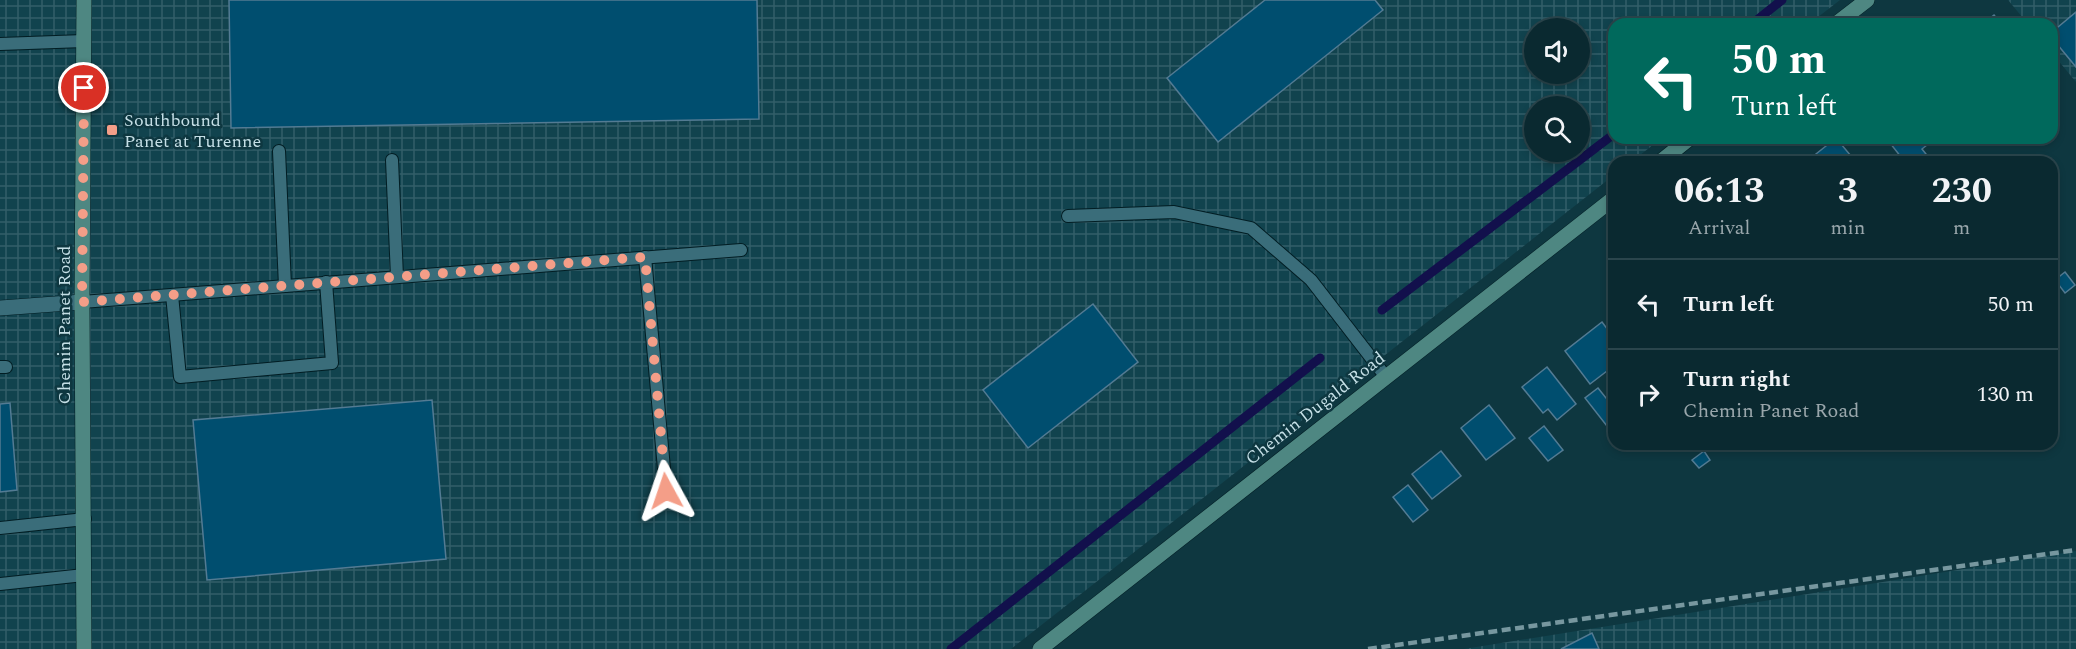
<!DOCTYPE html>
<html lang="en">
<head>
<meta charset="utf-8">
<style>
  :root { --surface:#0a2930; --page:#133138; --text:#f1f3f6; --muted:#99a6ab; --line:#2a454c }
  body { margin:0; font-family:Spectral,serif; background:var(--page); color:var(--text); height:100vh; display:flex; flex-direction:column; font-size:22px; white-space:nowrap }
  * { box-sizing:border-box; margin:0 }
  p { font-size:20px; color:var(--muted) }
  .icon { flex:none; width:33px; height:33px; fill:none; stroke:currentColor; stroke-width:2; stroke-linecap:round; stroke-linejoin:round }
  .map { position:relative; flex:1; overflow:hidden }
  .side { position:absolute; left:1608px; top:156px; width:450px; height:294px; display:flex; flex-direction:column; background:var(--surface); border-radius:18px; box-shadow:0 3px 9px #0003,0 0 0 2px var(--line) }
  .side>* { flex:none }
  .banner { position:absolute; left:1608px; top:18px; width:450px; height:126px; border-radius:18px; box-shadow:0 3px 9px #0003,0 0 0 2px var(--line); background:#00695c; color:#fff; overflow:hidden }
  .controls { position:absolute; left:1524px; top:18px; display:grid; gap:12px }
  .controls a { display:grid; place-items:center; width:66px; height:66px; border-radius:50%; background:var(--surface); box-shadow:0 3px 9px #0003,0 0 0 2px var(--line); font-size:30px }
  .pin { position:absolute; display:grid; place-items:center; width:51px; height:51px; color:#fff; margin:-26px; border:3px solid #fff; border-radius:50%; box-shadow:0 2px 6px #0007 }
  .me { position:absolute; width:66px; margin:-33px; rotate:355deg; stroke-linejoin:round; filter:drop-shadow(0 0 4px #0008) }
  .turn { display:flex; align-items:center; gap:21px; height:126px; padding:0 24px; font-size:27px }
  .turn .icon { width:78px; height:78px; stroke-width:2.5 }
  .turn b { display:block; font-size:42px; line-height:51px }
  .eta { display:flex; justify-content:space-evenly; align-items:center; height:102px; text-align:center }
  .eta b { font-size:36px; font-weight:700; line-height:42px }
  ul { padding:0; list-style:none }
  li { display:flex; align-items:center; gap:18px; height:90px; padding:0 24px; border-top:2px solid var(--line) }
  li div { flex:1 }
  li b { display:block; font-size:22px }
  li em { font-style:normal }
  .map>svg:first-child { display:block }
</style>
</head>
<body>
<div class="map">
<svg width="2076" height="649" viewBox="0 0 2076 649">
  <defs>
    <pattern id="industrial-grid" width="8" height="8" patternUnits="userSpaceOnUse" patternTransform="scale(1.5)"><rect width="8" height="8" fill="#11434e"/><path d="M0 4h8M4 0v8" fill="none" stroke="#325e68"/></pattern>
  </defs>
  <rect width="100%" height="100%" fill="#0e3740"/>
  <!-- industrial -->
  <g fill="url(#industrial-grid)" fill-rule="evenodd">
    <path d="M0,0H1840L1809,24H1614V138H1662L1631,162H1614V175L1011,649H0ZM1534,28H1580V74H1534ZM1534,106H1580V152H1534Z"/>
    <polygon points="2008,0 2076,0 2076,82 2052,53 2052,24 2028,24"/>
    <polygon points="2076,551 2076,649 1464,649"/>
  </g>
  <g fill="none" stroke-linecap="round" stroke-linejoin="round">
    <!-- stream -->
    <g stroke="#12104c" stroke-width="9">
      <polyline points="1752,24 1782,0"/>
      <polyline points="1382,310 1614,134"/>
      <polyline points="951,649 1320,358"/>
    </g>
  </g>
  <!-- building -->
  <g fill="#004e6f" stroke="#537b93" stroke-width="1.5">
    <polygon points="229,0 757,0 759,119 231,128"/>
    <polygon points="1265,0 1375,0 1383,10 1218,142 1167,78"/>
    <polygon points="2076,12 2076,67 2052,38 2052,32"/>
    <polygon points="1994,15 2001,24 1983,24"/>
    <polygon points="1836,138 1856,162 1806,162"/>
    <polygon points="1886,138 1921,138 1927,145 1922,149 1930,159 1926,162 1915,162 1912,157 1905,162"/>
    <polygon points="2065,272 2075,285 2065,293 2055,280"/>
    <polygon points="1093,304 1138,362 1028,448 983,390"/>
    <polygon points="1602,322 1614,338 1614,375 1611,377 1607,371 1590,384 1565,351"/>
    <polygon points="1547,367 1576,404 1557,420 1548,409 1543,413 1522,387"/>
    <polygon points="1598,388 1614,408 1614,435 1585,398"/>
    <polygon points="432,400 446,559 207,580 193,420"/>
    <polygon points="10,403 17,490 0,492 0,404"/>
    <polygon points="1489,405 1515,438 1486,460 1461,428"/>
    <polygon points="1544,426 1563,450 1548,461 1529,438"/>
    <polygon points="1441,451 1461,476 1432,499 1412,474"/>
    <polygon points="1704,451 1710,460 1699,468 1692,460"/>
    <polygon points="1408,485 1428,510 1413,522 1393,497"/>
    <polygon points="1592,633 1599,649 1561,649"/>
  </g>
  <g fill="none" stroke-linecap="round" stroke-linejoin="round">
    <defs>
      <g id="lane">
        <polyline points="0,44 84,41"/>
        <polyline points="279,151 285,286"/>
        <polyline points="392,160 397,277"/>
        <polyline points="1068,216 1174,212 1251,228 1311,280 1386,377"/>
        <polyline points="645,257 666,491"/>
        <polyline points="172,295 180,377 332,363 326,282"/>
        <polyline points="82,302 741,250"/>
        <polyline points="0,367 6,367"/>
        <polyline points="0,528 85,519"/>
        <polyline points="0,584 84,575"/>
      </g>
      <polyline id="street" points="0,308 82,302"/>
      <g id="secondary">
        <polyline points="1836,24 1867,0"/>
        <polyline points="1660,162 1690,138"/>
        <polyline points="84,649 82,302 84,0"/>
        <polyline points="1040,649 1614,198"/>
      </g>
    </defs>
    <!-- lane casing -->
    <use href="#lane" stroke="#021d23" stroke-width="14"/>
    <!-- street casing -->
    <use href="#street" stroke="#021d23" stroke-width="16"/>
    <!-- secondary casing -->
    <use href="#secondary" stroke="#021d23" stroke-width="16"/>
    <!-- lane -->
    <use href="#lane" stroke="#3a6d7a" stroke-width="12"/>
    <!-- street -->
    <use href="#street" stroke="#3a6d7a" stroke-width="15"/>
    <!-- secondary -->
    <use href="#secondary" stroke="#4e8782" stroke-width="15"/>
    <!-- rail -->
    <polyline stroke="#77979f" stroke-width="4.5" stroke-dasharray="9 4.5" stroke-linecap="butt" points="1368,649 2076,550"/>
  </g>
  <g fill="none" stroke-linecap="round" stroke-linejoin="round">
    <!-- route -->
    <polyline stroke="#f49e88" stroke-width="10" stroke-dasharray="0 18" points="84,88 82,302 645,257 666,491"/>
  </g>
  <!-- markers -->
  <rect fill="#f49e88" stroke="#0e3740" stroke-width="2" x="106" y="124" width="12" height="12" rx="3"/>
  <g text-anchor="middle" stroke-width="5" stroke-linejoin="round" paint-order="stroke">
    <!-- poi labels -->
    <g font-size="18" fill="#c5dfe6" stroke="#0e3740" text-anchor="start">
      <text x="124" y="126">Southbound<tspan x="124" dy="21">Panet at Turenne</tspan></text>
    </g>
    <!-- street labels -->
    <g font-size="18" fill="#c5dfe6" stroke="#0e3740">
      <text transform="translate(64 325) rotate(-90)" y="6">Chemin Panet Road</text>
      <text transform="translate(1315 408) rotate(-38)" y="6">Chemin Dugald Road</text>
    </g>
  </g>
</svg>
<div class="controls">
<a><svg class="icon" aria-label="sound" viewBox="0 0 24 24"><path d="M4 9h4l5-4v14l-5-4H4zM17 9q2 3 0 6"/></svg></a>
<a><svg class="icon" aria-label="search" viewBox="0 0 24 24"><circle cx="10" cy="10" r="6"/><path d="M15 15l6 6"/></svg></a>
</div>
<div class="pin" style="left:84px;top:88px;background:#d93025"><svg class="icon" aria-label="arrive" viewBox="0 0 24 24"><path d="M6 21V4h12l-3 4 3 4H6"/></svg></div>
<svg class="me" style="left:666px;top:491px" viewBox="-20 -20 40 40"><path d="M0-17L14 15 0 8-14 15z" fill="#f49e88" stroke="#fff" stroke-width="4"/></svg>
<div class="banner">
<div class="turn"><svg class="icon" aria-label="left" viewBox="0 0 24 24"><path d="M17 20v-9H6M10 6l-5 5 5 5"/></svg><div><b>50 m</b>Turn left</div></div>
</div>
<section class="side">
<div class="eta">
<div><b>06:13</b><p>Arrival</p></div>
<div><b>3</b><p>min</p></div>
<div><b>230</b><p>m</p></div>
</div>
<ul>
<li><svg class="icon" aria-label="left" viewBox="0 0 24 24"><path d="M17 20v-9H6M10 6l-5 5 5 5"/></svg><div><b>Turn left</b></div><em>50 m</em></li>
<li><svg class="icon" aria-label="right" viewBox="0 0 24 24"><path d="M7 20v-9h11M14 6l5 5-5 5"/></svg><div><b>Turn right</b><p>Chemin Panet Road</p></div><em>130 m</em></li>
</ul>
</section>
</div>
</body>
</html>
